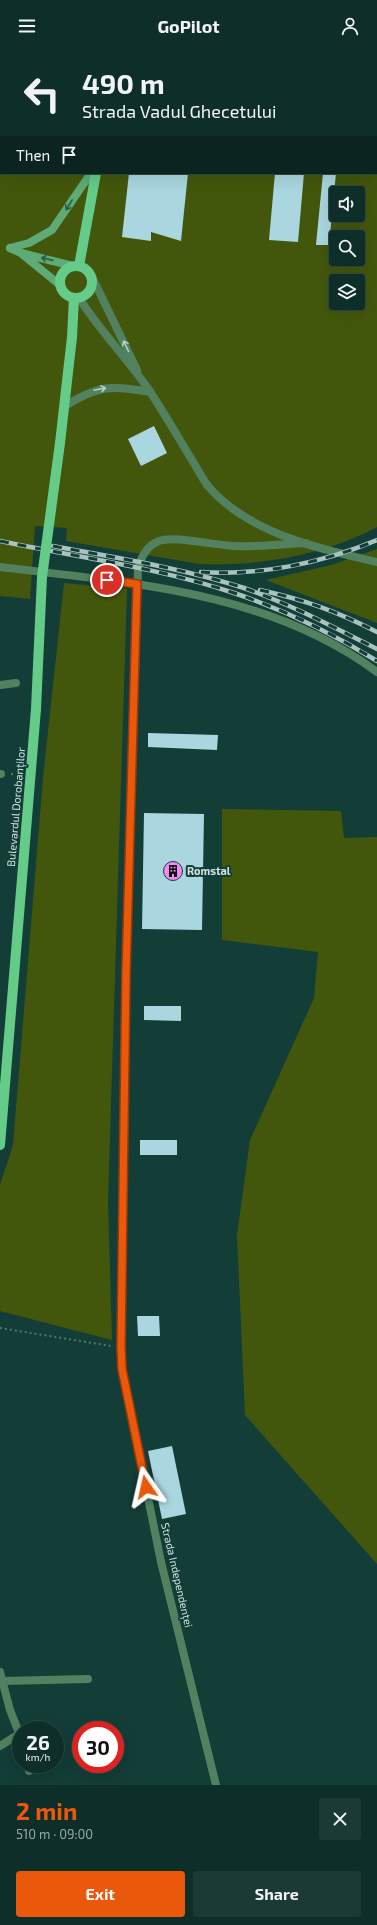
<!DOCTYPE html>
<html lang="en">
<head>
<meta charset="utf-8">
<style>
  :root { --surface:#0e2e29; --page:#1c3a35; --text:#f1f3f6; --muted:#9ba8a8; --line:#2e4a46; --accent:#ea580c }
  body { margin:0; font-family:"Exo 2",sans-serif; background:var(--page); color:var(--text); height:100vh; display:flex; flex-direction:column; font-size:15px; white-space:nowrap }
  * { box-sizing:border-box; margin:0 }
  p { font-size:13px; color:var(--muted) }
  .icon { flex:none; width:22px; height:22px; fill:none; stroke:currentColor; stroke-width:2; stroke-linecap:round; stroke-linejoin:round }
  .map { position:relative; height:1733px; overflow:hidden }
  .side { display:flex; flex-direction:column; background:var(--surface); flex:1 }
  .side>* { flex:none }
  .top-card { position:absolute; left:0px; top:0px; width:377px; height:122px; box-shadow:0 4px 16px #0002,0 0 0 1px var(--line); background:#0e2e29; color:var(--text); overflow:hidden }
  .controls { position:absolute; left:329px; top:134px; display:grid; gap:8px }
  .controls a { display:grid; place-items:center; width:36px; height:36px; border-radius:4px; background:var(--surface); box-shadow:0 4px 16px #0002,0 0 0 1px var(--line); font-size:20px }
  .speed { position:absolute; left:12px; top:1669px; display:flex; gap:8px; font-size:20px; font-weight:700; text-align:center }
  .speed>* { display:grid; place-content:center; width:52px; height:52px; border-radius:50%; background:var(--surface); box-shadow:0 4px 16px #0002,0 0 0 1px var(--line); line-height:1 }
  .speed small { font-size:10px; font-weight:400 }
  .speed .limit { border:6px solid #d22; background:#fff; color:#111 }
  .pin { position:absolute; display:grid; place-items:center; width:34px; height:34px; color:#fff; margin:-17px; border:2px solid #fff; border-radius:50%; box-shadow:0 1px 4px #0007 }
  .me { position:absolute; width:44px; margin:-22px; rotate:349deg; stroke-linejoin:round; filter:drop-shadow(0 0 3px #0008) }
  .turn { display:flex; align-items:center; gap:14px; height:84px; padding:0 16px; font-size:18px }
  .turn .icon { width:52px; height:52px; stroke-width:2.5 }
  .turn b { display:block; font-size:28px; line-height:34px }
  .then { display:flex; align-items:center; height:38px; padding:0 16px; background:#0003; gap:8px; font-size:15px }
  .round { display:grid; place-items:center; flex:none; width:42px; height:42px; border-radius:4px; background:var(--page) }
  .summary { display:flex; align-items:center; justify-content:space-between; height:68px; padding:0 16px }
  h1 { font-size:24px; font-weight:700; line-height:30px; color:var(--accent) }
  .primary-button { display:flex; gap:8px; margin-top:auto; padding:8px 16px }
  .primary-button a { flex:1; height:46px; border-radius:4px; background:var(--accent); color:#fff; font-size:16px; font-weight:700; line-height:46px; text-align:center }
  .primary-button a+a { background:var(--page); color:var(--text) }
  header { display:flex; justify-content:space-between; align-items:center; height:52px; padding:0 16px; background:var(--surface); font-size:18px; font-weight:700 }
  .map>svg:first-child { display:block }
</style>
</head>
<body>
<header><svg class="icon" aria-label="menu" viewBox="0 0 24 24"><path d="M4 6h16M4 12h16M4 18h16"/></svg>GoPilot<svg class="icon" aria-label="person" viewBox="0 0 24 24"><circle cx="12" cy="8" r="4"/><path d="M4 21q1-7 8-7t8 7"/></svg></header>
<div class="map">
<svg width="377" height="1733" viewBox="0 0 377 1733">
  <rect width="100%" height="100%" fill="#133d37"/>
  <!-- green -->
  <g fill="#43570c" fill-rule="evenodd">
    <path d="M0,0H377V475C325,503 257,515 199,512L66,489L67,476L35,474L30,547L0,544ZM1,1H376V121H1ZM336,141H358V163H336ZM336,185H358V207H336ZM336,229H358V251H336Z"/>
    <polygon points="377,497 377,571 266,528 331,513"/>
    <polygon points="64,531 127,537 108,1149 112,1288 0,1259 0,1133 13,1093 43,726"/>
    <polygon points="222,757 341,759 344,786 377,785 377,1512 245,1363 237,1183 250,1088 314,946 318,900 222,888"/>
  </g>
  <!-- building -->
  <g fill="#aad6df">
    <polygon points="129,121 188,121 181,189 151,180 151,189 122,185"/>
    <polygon points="275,121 304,121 298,190 269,188"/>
    <polygon points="323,121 336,121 329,193 316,193"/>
    <polygon points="154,374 167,401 141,414 128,387"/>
    <polygon points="148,681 218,683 217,698 148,695"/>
    <polygon points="144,761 204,762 202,878 142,877"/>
    <polygon points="144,954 181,954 181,969 144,968"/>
    <rect x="140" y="1088" width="37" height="15"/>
    <polygon points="137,1264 159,1264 160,1284 138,1284"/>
    <polygon points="172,1394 186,1462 162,1467 148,1399"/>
  </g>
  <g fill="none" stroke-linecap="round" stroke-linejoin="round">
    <!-- path -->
    <g stroke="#537671" stroke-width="2" stroke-dasharray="2 3" stroke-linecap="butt">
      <polyline points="11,722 21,722"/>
      <polyline points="0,1276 111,1294"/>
    </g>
    <!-- street -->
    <g stroke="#528160" stroke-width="8">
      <polyline points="92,225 137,318"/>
      <path d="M79,246C100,279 127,306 149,338C164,361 178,385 192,408C197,416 202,426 208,434C248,481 319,497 377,510"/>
      <path d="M65,354C99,333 111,333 150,340"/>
      <path d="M0,515C130,531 268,539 377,620"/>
      <polyline points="0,633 16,631"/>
      <polyline points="0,722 1,722"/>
      <polyline points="0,1620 10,1658 21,1686"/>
      <polyline points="2,1629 88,1627"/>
      <polyline points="0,1694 19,1682"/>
      <polyline points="28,1712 29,1719"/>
      <path d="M216,1733L161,1510L122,1317L121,1295L126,921L138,517C141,505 146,494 159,489C174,483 216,494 235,494C259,495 282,492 306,491"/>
    </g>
    <!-- secondary -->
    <g stroke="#5eab77" stroke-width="8">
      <polyline points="10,196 29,191 52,178 91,121"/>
      <polyline points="10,196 21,201 73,214"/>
      <polyline points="23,203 60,233"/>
    </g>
    <!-- primary -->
    <g stroke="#65cb89" stroke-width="10">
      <polyline points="130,1 130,0"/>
      <circle cx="76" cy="230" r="16"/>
      <polyline points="79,214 96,121"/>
      <polyline points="60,391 72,285 74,246"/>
      <polyline points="0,1093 36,657"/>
    </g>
    <defs>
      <g id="rail">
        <path d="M0,489C77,505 160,516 234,541C285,558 332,581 377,609"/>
        <path d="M53,494C117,506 182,516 244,536C290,552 333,575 377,597"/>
        <path d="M201,520C260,524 322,511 377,488"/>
        <path d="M260,538C305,548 336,559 377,580"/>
      </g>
    </defs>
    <!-- rail casing -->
    <use href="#rail" stroke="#aac3be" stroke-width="4.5"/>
    <!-- rail -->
    <use href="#rail" stroke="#133d37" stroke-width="3" stroke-dasharray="9" stroke-linecap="butt"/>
    <!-- primary-bridge -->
    <polyline stroke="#65cb89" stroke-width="10" points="36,657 42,525 60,391"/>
  </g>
  <!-- one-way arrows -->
  <defs><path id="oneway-shaft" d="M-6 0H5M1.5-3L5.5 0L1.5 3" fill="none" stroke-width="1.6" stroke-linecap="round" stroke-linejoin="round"/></defs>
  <g stroke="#2a5e4a">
    <use href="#oneway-shaft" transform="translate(69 153) rotate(122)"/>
    <use href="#oneway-shaft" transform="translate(47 207) rotate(-167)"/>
  </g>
  <g stroke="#b5cfc6">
    <use href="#oneway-shaft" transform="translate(126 294) rotate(-115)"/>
    <use href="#oneway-shaft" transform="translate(100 337) rotate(-12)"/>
  </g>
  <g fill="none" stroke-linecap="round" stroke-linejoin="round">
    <defs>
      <polyline id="route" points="107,528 137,532 126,921 121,1295 122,1317 146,1435"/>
    </defs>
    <!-- route casing -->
    <use href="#route" stroke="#983908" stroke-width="10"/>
    <!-- route -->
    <use href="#route" stroke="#ea580c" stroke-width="7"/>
  </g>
  <!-- icons -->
  <defs>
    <symbol id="building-disc" viewBox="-11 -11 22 22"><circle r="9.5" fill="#f38af1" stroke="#133d37"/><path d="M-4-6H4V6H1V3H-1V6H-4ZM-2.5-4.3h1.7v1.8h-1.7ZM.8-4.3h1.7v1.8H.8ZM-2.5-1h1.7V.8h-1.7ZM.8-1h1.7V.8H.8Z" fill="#111"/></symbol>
  </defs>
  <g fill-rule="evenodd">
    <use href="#building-disc" x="162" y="808" width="22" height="22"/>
  </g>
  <g text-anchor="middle" stroke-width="4" stroke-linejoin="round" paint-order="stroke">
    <!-- street labels -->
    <g font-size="11" fill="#cee3df" stroke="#133d37">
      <text transform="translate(16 755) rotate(-85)" y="4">Bulevardul Dorobanților</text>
      <text transform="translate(177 1523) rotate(77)" y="4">Strada Independenței</text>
    </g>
    <!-- poi labels -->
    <g font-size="11" font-weight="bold" fill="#cee3df" stroke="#133d37" text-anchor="start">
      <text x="187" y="823">Romstal</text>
    </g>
  </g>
</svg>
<div class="controls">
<a><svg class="icon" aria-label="sound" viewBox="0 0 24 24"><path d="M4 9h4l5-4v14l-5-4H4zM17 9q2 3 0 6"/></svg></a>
<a><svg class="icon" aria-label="search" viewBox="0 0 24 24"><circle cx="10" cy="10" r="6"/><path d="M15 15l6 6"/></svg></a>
<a><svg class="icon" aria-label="layers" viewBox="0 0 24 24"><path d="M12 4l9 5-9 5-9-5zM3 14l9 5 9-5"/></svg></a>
</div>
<div class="speed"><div>26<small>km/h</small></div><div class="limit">30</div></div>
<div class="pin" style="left:107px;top:528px;background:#d93025"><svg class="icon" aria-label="arrive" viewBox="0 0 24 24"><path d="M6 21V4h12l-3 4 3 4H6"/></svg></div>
<svg class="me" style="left:146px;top:1435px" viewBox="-20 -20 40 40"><path d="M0-17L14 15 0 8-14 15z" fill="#ea580c" stroke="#fff" stroke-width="4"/></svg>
<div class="top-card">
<div class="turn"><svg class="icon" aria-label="left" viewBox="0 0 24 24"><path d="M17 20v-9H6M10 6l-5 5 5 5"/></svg><div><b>490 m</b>Strada Vadul Ghecetului</div></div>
<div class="then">Then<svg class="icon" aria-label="arrive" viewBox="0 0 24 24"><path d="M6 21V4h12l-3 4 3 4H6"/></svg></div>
</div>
</div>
<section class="side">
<div class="summary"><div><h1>2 min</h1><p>510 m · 09:00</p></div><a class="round"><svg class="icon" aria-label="close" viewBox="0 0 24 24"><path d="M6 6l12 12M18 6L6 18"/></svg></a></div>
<div class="primary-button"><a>Exit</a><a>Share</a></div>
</section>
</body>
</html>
